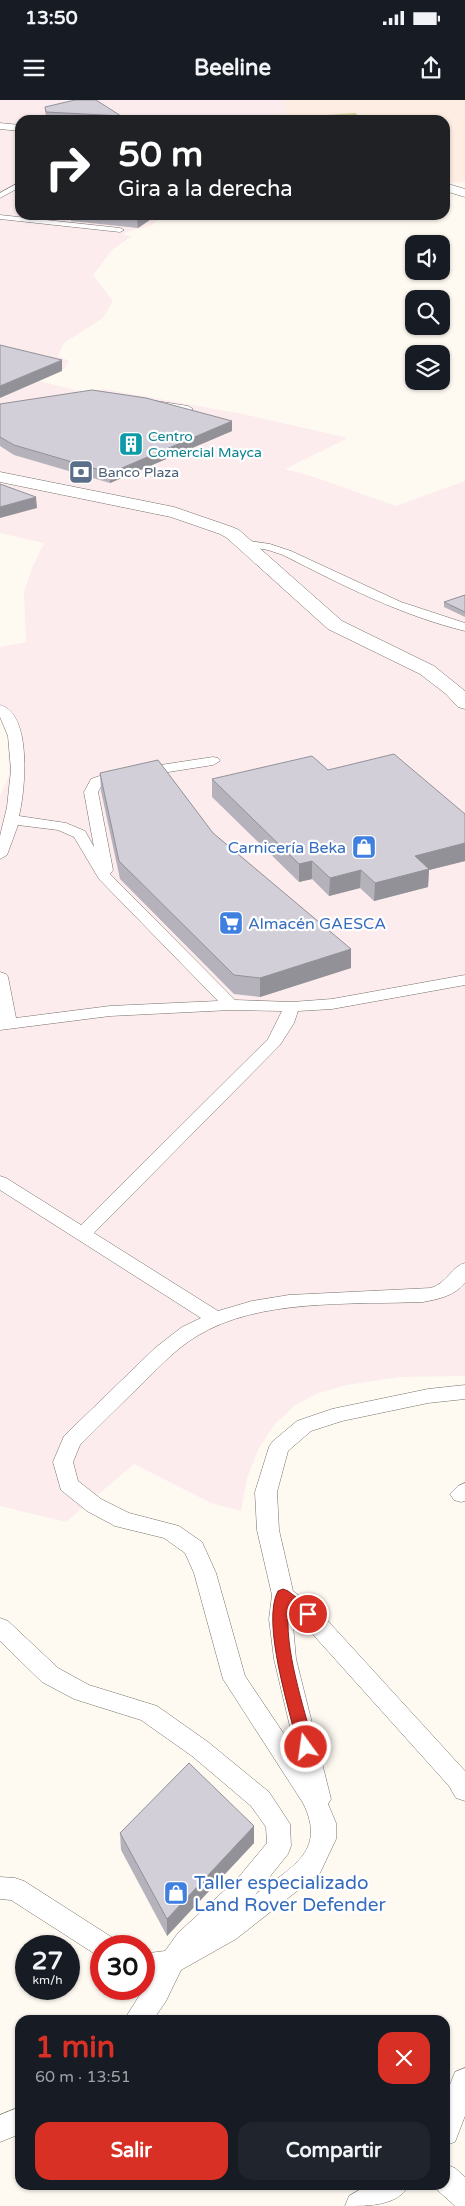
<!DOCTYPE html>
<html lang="es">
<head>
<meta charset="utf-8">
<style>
  :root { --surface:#171b24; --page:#20242c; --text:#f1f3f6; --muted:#9ea1a6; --accent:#d93025 }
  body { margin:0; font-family:"Varela Round",sans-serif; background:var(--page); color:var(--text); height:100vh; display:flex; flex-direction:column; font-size:19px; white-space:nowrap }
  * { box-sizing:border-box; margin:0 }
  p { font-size:16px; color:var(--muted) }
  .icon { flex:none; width:28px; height:28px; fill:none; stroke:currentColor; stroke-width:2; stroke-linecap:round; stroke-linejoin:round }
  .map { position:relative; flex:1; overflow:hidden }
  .side { position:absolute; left:15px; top:1915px; width:435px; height:175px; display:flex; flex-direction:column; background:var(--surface); border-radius:15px; box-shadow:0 1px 4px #0004 }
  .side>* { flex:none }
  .guide { position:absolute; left:15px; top:15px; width:435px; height:105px; border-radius:15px; box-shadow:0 1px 4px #0004; background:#202124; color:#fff; overflow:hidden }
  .fabs { position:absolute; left:405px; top:135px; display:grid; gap:10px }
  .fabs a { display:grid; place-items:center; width:45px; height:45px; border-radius:10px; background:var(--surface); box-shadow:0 1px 4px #0004; font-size:25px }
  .speed { position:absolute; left:15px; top:1835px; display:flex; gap:10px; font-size:25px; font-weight:700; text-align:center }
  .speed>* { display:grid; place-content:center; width:65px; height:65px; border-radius:50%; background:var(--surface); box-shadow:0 1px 4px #0004; line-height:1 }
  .speed small { font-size:12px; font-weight:400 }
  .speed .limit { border:8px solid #d22; background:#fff; color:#111 }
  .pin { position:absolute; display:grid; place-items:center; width:42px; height:42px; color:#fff; margin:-21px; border:2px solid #fff; border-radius:50%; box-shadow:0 1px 5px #0007 }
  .me { position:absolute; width:55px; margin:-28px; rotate:346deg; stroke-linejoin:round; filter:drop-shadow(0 0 4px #0008) }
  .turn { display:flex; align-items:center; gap:18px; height:105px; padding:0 20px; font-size:22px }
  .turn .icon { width:65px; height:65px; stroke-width:2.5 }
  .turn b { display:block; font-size:35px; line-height:42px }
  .round { display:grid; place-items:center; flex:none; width:52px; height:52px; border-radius:15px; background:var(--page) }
  .overview { display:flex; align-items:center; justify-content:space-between; height:85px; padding:0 20px }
  h1 { font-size:30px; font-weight:800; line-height:38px; color:var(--accent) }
  .button { display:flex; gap:10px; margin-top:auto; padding:10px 20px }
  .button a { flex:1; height:58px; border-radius:15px; background:var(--accent); color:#fff; font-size:20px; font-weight:800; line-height:58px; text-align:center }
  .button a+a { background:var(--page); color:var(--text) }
  .status { display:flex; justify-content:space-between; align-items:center; height:35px; padding:0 25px; background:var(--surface); direction:ltr }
  .status svg { height:14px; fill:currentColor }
  header { display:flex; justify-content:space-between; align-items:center; height:65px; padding:0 20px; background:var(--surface); font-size:22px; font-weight:800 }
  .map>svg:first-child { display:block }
</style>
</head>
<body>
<div class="status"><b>13:50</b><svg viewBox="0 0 49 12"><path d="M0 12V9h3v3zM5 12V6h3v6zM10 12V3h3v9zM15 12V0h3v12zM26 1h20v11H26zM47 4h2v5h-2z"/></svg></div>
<header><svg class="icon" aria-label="menu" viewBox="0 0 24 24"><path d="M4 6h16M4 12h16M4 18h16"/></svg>Beeline<svg class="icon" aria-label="share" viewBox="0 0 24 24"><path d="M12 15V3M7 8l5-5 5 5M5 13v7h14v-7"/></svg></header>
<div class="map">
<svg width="465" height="2106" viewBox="0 0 465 2106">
  <rect width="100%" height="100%" fill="#fefaf2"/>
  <!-- industrial -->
  <polygon fill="#fceced" points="0,0 283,0 303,20 20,20 20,115 165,115 150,126 126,132 124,135 132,136 113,149 93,175 113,201 103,218 64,243 58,256 69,261 65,268 39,281 83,292 104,289 243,314 348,338 285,369 311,376 396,406 465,381 465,1276 400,1277 347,1285 318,1293 294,1306 275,1324 259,1348 247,1378 241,1411 211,1403 134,1364 66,1422 0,1406 0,696 9,676 8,619 0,602 0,547 26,542 24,492 32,468 44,443 0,433"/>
  <!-- education -->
  <polygon fill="#feede2" points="284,0 465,0 465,82 445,83 445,20 297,20 286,12 286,6"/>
  <!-- green -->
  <polygon fill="#d0d49a" points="355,13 365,20 316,20 312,16"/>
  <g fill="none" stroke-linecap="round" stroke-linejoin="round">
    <defs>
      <g id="minor">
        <polygon points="20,82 20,87 0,98 0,93"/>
        <polygon points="0,115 120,128 124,130 120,132 0,119"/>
        <polygon points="156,301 188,306 193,309 188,312 153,306 151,304"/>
        <path d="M243,440L270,444L291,451L401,502L465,523V531C400,515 342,485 283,455L268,450L239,445L237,443Z"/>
        <path d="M0,605C33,613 25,692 19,716L66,723L85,731L94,747L84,692L91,679L108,673L213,657L218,658L220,661L213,665L111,681L102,685L98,692L113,770L110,774L235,900L292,902L332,899L465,875V885L332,909L298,911L294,923L280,945L94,1133L218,1211L252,1201L289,1195L431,1188C447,1183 452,1166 465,1163V1183C454,1196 439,1199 423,1202C351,1205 259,1198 197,1236C177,1248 161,1265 145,1281C123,1302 102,1323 80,1345L73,1362L78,1381L101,1399L129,1413L179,1426L202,1442L216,1473L245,1576L296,1652L274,1559L269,1519L272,1495L257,1430L255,1392L269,1347L272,1342L297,1321L332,1309L428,1289L465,1285V1299L428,1303L342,1321L311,1331L288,1351L277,1392L279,1430L293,1491L316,1508L465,1671V1701L456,1698L449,1686L300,1520L292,1514L296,1559L331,1699L328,1704L336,1723V1739L320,1773L236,1839L181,1870L166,1901L153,1920H124L151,1877L144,1875V1851L149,1853L165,1851L178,1833L238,1778L267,1743L266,1727L251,1706L192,1656L141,1620L74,1599L42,1582L0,1541V1518L8,1521L58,1568L89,1585L157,1606L208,1642L269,1692L290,1724L291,1746L288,1754L255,1795C289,1768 328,1753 303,1703L223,1579L194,1473L185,1453L164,1438L115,1426L87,1411L61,1390L53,1362L64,1336L155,1248L182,1227L201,1218L0,1090V1076L6,1078L81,1125L268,939L282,911L231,910L110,916L0,930V872L6,874L8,877L16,918L110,906L218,901L99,779L74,737L58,730L18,725L7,755L0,759V736L7,707L11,670L8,636L0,617Z"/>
        <polygon points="465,1383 465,1401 461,1402 454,1400 450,1394 458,1386"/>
        <polygon points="0,1777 15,1778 24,1781 113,1838 117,1846 101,1846 101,1857 95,1854 11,1800 0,1799"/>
        <polygon points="465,1968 465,2016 455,2042 445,2045 445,1997 455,1972"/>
        <polygon points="20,2007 20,2034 0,2042 0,2015"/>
        <polygon points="445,2064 455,2068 465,2077 465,2106 455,2106 435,2088 434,2085 445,2085"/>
        <path d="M368,2085H409C398,2106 369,2106 345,2106L349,2096Z"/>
      </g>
      <g id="primary">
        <polygon points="0,23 20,25 20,31 0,29"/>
        <polygon points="445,83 465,89 465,97 445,91"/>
        <polygon points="0,372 174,407 232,427 239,430 342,521 434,566 465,591 465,609 458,607 446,594 420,574 328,529 227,438 220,434 171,417 0,382"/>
      </g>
    </defs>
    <!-- minor casing -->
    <use href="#minor" stroke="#767169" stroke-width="1"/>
    <!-- primary casing -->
    <use href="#primary" stroke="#767169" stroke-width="1"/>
    <!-- minor -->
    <use href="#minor" fill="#fff" fill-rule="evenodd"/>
    <!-- primary -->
    <use href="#primary" fill="#fff" fill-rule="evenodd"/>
  </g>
  <!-- wall -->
  <g fill="#b5b2bb">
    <polygon points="45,7 121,16 121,20 46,20"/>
    <polygon points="71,115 157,115 138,128 71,121"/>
    <polygon points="0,304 232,331 110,383 14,355 0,346"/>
    <polygon points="465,495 465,517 444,507 444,502"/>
    <polygon points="328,670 465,714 465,761 429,770 428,787 374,801 360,788 329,796 312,779 299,782 212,697 212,679"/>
    <polygon points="100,673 213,733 351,868 260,897 234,894 120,779 101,691"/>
    <polygon points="120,1733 254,1743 167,1836 121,1750"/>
  </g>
  <!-- shaded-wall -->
  <g fill="#939198">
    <polygon points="143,115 157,115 138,128 137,119"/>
    <polygon points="62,260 62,271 0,298 0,286"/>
    <polygon points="232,321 232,331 110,383 110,373"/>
    <polygon points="36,397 37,408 0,418 0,407"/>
    <polygon points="465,743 465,761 429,770 428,787 374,801 375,783 415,756"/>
    <polygon points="312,761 312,779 299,782 299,764"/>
    <polygon points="361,770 360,788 329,796 330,778"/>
    <polygon points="351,849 351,868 260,897 260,878"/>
    <polygon points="254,1726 254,1743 167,1836 167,1819"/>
  </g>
  <!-- building -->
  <g fill="#d2cfd9" stroke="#939198">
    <polygon points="75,0 96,0 121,16 46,12 45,7"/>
    <polygon points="104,115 143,115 137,119"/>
    <polygon points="0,245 62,260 0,286"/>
    <polygon points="92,290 146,298 232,321 110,373 14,345 0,337 0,304"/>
    <polygon points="0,384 36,397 0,407"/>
    <polygon points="465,495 465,512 444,502"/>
    <polygon points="394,654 465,714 465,743 415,756 429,769 375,783 361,770 330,778 312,761 299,764 212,679 312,656 328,670"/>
    <polygon points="158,660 213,733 351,849 260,878 234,875 119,761 100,673"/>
    <polygon points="189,1663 254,1726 167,1819 120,1733"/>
  </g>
  <!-- route -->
  <path fill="#d93025" stroke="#8d1f18" d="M283,1489L288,1491L313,1510L315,1514L313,1518L308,1520L289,1507C283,1547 304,1607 314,1647L311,1651L306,1653L301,1651L298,1647C290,1611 261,1522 278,1491Z"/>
  <!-- icons -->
  <defs>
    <symbol id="building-square" viewBox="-11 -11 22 22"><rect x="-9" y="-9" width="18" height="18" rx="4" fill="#0f9aa8" stroke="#fff"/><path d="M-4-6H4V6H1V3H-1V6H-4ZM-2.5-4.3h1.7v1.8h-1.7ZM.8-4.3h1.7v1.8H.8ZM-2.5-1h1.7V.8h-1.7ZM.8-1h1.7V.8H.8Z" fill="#fff"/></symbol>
    <symbol id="bank-square" viewBox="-11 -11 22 22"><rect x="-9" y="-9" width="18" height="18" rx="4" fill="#5c6f8a" stroke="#fff"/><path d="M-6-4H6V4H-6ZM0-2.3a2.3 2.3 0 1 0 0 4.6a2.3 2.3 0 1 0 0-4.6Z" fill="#fff"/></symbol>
    <symbol id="shop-square" viewBox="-11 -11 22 22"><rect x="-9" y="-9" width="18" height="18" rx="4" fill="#3f7fe0" stroke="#fff"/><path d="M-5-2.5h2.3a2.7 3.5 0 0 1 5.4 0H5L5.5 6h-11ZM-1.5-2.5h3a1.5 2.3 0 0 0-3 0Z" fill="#fff"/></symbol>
    <symbol id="supermarket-square" viewBox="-11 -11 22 22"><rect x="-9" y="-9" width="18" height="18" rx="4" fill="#3f7fe0" stroke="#fff"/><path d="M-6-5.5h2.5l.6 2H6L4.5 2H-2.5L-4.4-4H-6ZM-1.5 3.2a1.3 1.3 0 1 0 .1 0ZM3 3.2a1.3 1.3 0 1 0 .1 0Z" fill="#fff"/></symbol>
  </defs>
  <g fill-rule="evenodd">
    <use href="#building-square" x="117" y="330" width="28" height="28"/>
    <use href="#bank-square" x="67" y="358" width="28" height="28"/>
    <use href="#shop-square" x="350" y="733" width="28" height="28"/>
    <use href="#supermarket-square" x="217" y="809" width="28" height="28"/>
    <use href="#shop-square" x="162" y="1779" width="28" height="28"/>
  </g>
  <g text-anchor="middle" stroke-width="4.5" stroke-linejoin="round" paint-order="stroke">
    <!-- far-culture labels -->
    <g font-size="14" fill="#0d838f" stroke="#fff" text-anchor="start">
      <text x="148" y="341">Centro<tspan x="148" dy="16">Comercial Mayca</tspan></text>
    </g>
    <!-- far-service labels -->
    <g font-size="14" fill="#4e5e75" stroke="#fff" text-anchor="start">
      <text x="98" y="377">Banco Plaza</text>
    </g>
    <!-- shop labels -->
    <g font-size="16" fill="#366cbe" stroke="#fff" text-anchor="end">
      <text x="346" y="753">Carnicería Beka</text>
      <text x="248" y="829" text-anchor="start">Almacén GAESCA</text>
    </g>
    <!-- near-shop labels -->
    <g font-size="19" fill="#366cbe" stroke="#fff" text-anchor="start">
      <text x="194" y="1789">Taller especializado<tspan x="194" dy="22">Land Rover Defender</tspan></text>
    </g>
  </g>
</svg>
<div class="fabs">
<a><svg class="icon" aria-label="sound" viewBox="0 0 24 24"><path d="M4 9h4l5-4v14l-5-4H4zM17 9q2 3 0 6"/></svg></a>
<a><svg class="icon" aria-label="search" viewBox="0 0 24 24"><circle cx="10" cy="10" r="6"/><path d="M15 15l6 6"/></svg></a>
<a><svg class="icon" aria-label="layers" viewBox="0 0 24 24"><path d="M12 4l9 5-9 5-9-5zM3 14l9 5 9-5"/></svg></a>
</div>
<div class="speed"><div>27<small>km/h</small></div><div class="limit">30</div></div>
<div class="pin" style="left:308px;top:1514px;background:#d93025"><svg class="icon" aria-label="arrive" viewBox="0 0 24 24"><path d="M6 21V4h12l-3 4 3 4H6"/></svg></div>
<svg class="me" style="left:306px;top:1647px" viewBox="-20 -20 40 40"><circle r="17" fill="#d93025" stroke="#fff" stroke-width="3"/><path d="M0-11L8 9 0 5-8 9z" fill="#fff"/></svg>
<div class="guide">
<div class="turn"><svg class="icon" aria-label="right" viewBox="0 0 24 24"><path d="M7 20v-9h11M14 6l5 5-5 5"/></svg><div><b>50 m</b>Gira a la derecha</div></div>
</div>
<section class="side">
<div class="overview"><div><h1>1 min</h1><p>60 m · 13:51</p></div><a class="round" style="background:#d93025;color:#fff"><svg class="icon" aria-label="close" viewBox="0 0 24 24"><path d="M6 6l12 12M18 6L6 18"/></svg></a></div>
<div class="button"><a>Salir</a><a>Compartir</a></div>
</section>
</div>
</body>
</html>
